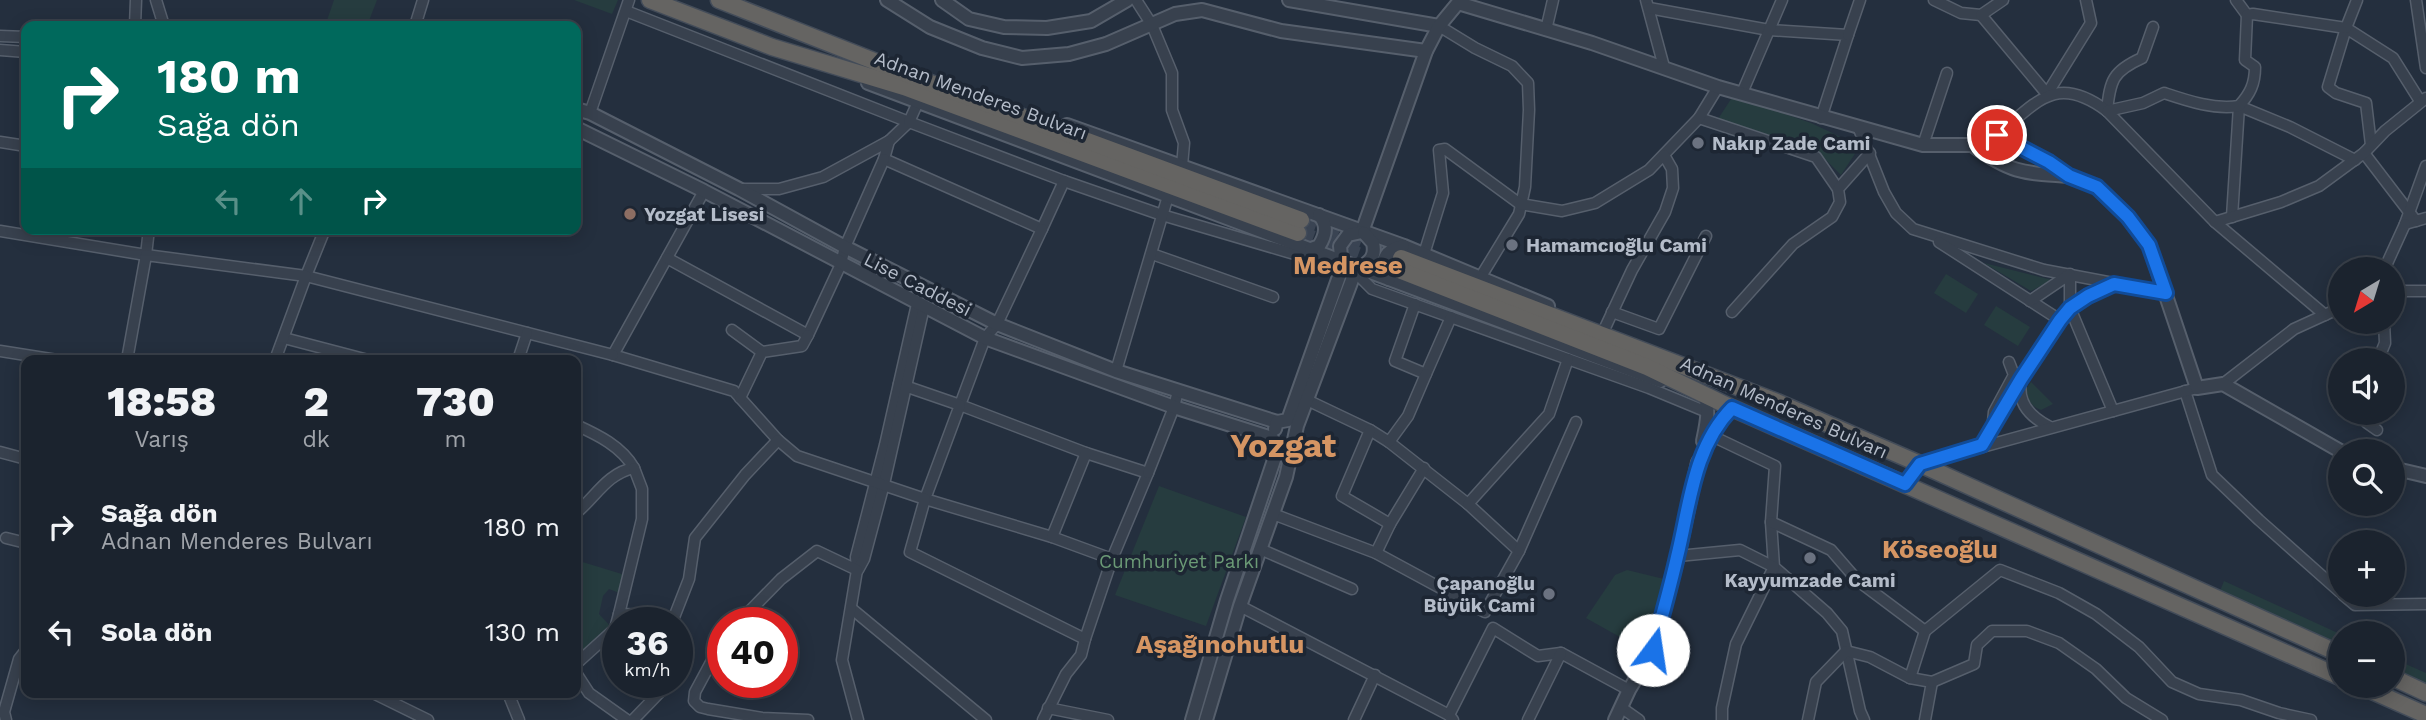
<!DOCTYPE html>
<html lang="tr">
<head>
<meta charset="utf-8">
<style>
  :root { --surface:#1b232e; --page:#242b36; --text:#f1f3f6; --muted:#a0a4aa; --line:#39404a }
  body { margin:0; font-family:"Work Sans",sans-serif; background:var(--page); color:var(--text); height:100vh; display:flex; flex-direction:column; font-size:26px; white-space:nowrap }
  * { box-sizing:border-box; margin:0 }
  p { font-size:23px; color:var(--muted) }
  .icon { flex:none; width:38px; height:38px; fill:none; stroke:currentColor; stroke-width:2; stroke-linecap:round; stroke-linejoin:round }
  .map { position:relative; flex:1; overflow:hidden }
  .side { position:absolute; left:21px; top:355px; width:560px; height:343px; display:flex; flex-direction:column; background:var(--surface); border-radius:14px; box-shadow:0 4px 18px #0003,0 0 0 2px var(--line) }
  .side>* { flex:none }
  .banner { position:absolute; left:21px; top:21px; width:560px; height:214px; border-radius:14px; box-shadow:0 4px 18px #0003,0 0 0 2px var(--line); background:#00695c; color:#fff; overflow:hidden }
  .needle { width:46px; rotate:218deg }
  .buttons { position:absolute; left:2328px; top:257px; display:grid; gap:14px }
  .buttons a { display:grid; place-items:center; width:77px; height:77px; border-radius:50%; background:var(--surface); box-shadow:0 4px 18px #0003,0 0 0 2px var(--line); font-size:35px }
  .speed { position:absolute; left:602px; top:607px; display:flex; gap:14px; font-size:35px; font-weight:700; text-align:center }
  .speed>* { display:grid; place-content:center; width:91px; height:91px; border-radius:50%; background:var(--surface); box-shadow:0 4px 18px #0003,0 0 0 2px var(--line); line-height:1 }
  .speed small { font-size:18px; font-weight:400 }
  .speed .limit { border:10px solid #d22; background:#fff; color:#111 }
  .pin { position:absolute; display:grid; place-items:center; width:60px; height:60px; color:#fff; margin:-30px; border:4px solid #fff; border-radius:50%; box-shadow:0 2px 7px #0007 }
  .me { position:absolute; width:77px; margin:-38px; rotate:14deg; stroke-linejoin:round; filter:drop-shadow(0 0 5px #0008) }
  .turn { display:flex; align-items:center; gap:24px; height:147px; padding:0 21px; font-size:32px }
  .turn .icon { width:91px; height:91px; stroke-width:2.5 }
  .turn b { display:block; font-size:49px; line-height:60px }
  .lanes { display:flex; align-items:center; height:66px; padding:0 21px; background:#0003; justify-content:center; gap:35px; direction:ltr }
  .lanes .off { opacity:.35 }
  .eta { display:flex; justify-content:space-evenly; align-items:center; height:119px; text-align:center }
  .eta b { font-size:42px; font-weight:800; line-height:49px }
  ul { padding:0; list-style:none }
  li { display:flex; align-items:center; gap:21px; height:105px; padding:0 21px }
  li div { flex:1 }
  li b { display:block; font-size:26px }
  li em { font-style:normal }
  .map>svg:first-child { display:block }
</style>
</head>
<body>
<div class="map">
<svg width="2426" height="720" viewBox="0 0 2426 720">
  <rect width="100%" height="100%" fill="#242f3e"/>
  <!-- green -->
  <g fill="#263c3f">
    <polygon points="334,0 377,0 367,26 325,26"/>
    <polygon points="574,0 618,0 612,14"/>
    <polygon points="1733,96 1811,123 1860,146 1841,175 1819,153 1716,122"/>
    <polygon points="1984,263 2052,280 2031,291"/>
    <polygon points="1946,274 1978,294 1966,313 1934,293"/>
    <polygon points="1996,306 2030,327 2018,346 1984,325"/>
    <path d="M2031,382L2053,404L2041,410C2030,406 2028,399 2026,389Z"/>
    <polygon points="1159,486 1246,517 1206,626 1115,595"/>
    <polygon points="576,560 625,575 622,594 609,589 603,596 599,614 612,628 579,657 576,654"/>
    <polygon points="1627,570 1664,579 1643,650 1586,618 1615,575"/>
    <polygon points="2224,581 2340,634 2340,646 2220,591"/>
    <polygon points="2392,658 2426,673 2426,685 2392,670"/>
  </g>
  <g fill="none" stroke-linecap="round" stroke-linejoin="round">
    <!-- trunk-tunnel -->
    <g stroke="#3a4453" stroke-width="16" stroke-dasharray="16 8" stroke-linecap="butt">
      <polyline points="1301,220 1401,258"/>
      <polyline points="1298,233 1399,270"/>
    </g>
    <defs>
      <g id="minor">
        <polyline points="156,0 164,26"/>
        <polyline points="1136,0 1152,25 1172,73 1172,110 1184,143 1182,166"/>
        <polyline points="1646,0 1664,67"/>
        <polyline points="1934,0 1961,13 1981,15"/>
        <polyline points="2003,0 1981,15 2047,94 2091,23 2086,0"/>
        <polyline points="2236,0 2247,15"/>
        <polyline points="2416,0 2426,68"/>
        <polyline points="1649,8 1769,30 1848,35 1821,118"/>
        <polyline points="626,11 909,122 889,141"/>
        <polyline points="135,26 136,0"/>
        <polyline points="415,26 423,0"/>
        <polyline points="1439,26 1475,48 1512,66 1528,83 1529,110 1525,187 1519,214 1480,278"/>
        <polyline points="1546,30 1553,0"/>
        <polyline points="1848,35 1860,0"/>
        <polyline points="0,36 26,37"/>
        <polyline points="0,50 26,52"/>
        <polyline points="1742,93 1782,0"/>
        <polyline points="918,102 909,122 1064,181"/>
        <path d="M2107,111C2110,80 2113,71 2142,58L2153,27"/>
        <polyline points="590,113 629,0"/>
        <polyline points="1699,118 1816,157 1838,189"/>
        <polyline points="1859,129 1884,192 1896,213 1913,229 2044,270 2166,293"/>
        <path d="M1997,135C2037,102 2056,73 2107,111"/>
        <polyline points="0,142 26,146"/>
        <polyline points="1923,145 1947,73"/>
        <polyline points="2371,145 2366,103 2336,93 2328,87 2346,28 2393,58 2420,101"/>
        <polyline points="2364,153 2416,221"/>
        <polyline points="2426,166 2405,224 2426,218"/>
        <polyline points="739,189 779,189 823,177 889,141 884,159 1042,229 1064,181 1162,215 1342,268"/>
        <polyline points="704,191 613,355 734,391 778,440"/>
        <polyline points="2232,217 2239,106 2290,127 2355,160"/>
        <path d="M2215,222L2107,111L2143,103L2164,93C2188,101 2214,110 2239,106C2250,94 2255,84 2255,67L2245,60L2247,15L2253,14L2346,28L2357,0"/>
        <polyline points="325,229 306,276 613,355"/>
        <polyline points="1042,229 997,324 985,338 960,405 1086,453 1148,473 1112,559"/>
        <polyline points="0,231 146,255 149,229"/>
        <polyline points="1939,242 2060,320"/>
        <polyline points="1152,254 1273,297"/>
        <polyline points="1424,254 1443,193 1439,150 1445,149 1520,204 1562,211 1595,203 1649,170 1699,118 1718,87"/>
        <polyline points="667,258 808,335 841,264 845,247 884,159"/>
        <polyline points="2384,270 2405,224"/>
        <polyline points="1355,272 1372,289 1649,388 1707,412"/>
        <polyline points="2392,291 2426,291"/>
        <polyline points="1415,304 1395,361 1426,374 1451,317"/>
        <polyline points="1612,312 1659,329 1706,236"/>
        <polyline points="1732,312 1793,244 1832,217 1840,202 1838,189 1870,153"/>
        <polyline points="2325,315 2215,222 2281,202 2319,186 2364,153 2385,131 2426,98"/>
        <polyline points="732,330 762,352"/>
        <polyline points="1604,330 1632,270 1665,212 1673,188 1672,169 1664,155"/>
        <polyline points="284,338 368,360"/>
        <polyline points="0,351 57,360"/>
        <polyline points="127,360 146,255 306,276 275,360"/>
        <polyline points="518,360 527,333"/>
        <polyline points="2378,360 2385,343 2384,322"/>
        <polyline points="1116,371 1168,196"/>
        <path d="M2021,382C2017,404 2032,418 2050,427"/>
        <polyline points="899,384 960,405 925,499 1052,537"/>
        <polyline points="2223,384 2294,329 2340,308"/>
        <polyline points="2185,391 2212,475 2259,520 2340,592"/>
        <polyline points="740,398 762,352 802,346 808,335"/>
        <polyline points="1307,400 1370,430 1389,442 1468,504"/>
        <polyline points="2113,411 2070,308 2088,296 2113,284"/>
        <polyline points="2360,413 2367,423 2377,430"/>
        <polyline points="1993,422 1994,412 2014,375 2009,362"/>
        <path d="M576,425C598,435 621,446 634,468C607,473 595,498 576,513"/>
        <polyline points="1370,430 1342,496 1390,524"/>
        <polyline points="1710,435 1775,466 1771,522 1774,567 1827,613 1842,631 1860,711 1864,720"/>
        <polyline points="1389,442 1408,416 1426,374"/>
        <path d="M1982,445C2009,399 2035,349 2070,308V274L2030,301"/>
        <polyline points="0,452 26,459"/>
        <polyline points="1148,473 1174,407 1178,391"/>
        <polyline points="1905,484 1920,464 2197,388"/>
        <polyline points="1273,514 1376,553 1485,612 1519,551 1468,504 1549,414 1568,359"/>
        <polyline points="1771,522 1831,550 1857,580 1925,631"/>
        <polyline points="6,538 26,543"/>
        <polyline points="1260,549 1352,589"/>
        <polyline points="1519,551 1576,422"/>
        <polyline points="1376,553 1390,524 1424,468"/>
        <polyline points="1678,556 1740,550 1774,567 1736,644 1722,708 1722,720"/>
        <polyline points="857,570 856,557 885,445 917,304"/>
        <polyline points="858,570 864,559 884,484 924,307"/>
        <polyline points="2343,595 2355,605 2426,604"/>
        <polyline points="1240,606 1449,715"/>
        <polyline points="852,609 986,720"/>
        <polyline points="619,614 642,519 642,489 634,468"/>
        <polyline points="738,623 781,579 817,551 857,570 842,660 858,720"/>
        <polyline points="618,629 616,625 619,614 653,615 673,620 689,579 695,538 745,475 778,440 797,456 925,499 910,552 1085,639 1081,655 1066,674 1043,720"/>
        <polyline points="1085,639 1112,559 1052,537 1086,453"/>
        <polyline points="723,640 695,692 694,701 700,707 708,709 762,718 808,720"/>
        <polyline points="576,664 617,627"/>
        <polyline points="576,673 589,693 627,720"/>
        <polyline points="1910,678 1932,682 1925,720"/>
        <polyline points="1932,682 1974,664 1977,645 1992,631 2027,631 2059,643 2096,669 2126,698 2162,720"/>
        <polyline points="373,693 428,720"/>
        <polyline points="508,693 519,720"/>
        <polyline points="1048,708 1108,720"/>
        <polyline points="1622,708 1639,720"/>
        <polyline points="6,720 4,712 19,659 26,650"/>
        <polyline points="633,720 661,691 664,682"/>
        <polyline points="1354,720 1375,675"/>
        <polyline points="1453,720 1449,715 1493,628 1538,656 1561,653 1629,690"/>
        <polyline points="1528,720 1561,653"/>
        <polyline points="1808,720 1816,682 1846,651 1870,657 1910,678 1925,631 2000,570 2059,593 2096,614 2139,647 2172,682 2199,694 2241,700 2279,713 2311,720"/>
      </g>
      <g id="tertiary">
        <polyline points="887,0 930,27 982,48 1022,58 1069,54 1106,44 1175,14 1202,10 1281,31 1426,51"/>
        <polyline points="942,0 969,19 1004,27 1047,28 1091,21 1127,0"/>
        <polyline points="1289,0 1439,26"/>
        <polyline points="868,83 1660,381"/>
        <polyline points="576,109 590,113 739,189 845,247 997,324 1116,371 1277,422"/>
        <polyline points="1067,125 1404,246 1548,306"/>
        <polyline points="576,128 704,191 985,338 1174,407 1272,438"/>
        <path d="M1972,145C2011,173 2022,173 2069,176"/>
        <polyline points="1362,232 1426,51 1439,26 1458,3 1592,43 1718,87 1923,145 1972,145 1997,135 2049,162 2069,176 2097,187 2128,217 2149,245 2197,388 2223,384 2342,452"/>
        <path d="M1311,249L1319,246C1326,235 1328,225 1319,215"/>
        <path d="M1389,279L1382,269C1384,255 1389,249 1403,246"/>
        <polyline points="1275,429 1277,422 1288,420 1342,268 1340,246 1348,235 1362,232"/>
        <path d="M1703,441C1706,426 1711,407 1703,394"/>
        <polyline points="2392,468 2426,476"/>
        <path d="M1697,469C1706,445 1714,426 1732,408L1726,405"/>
        <polyline points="1192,720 1227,600 1276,454"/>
        <path d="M1206,720L1240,606L1286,477L1297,426L1355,272C1366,263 1377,260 1373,243L1364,233"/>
        <polyline points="1615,720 1629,690 1653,650 1678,556 1698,462"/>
      </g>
      <g id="trunk">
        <polyline points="650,0 772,47 904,87 1298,233"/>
        <polyline points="719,0 917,78 1301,220"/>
        <polyline points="1401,258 1777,402 1920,464 2340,654"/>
        <polyline points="1399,270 1647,367 1732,408 2340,677"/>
        <polyline points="2392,677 2426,693"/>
        <polyline points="2361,686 2426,715"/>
      </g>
    </defs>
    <!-- minor casing -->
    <use href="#minor" stroke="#565f6c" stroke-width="13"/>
    <!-- tertiary casing -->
    <use href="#tertiary" stroke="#565f6c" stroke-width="16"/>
    <!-- trunk casing -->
    <use href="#trunk" stroke="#434c59" stroke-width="19"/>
    <!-- minor -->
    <use href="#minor" stroke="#38414e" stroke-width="10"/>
    <!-- tertiary -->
    <use href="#tertiary" stroke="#38414e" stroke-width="12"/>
    <!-- trunk -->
    <use href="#trunk" stroke="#656462" stroke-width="16"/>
  </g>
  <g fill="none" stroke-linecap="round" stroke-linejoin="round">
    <defs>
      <path id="route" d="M1653,650C1661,619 1670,588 1677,557C1690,505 1693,448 1732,408L1905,484L1920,464L1982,445L2021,379L2060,320L2070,308L2088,296L2114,284L2166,293L2149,245L2128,217L2097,187L2069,176L2049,162L1997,135"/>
    </defs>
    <!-- route casing -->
    <use href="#route" stroke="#114b97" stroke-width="18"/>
    <!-- route -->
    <use href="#route" stroke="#1a73e8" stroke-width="12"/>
  </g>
  <!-- markers -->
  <g fill="#6b7280" stroke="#1d2633" stroke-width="2.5">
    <circle cx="1698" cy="143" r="7"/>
    <circle cx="1512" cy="245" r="7"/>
    <circle cx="1810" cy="558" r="7"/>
    <circle cx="1549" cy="594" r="7"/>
  </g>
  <circle fill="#8d6e63" stroke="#1d2633" stroke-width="2.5" cx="630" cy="214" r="7"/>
  <g text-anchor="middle" stroke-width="7" stroke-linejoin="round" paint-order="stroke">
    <!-- street labels -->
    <g font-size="19" fill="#b4bcc9" stroke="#1d2633">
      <text transform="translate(981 95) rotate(20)" y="7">Adnan Menderes Bulvarı</text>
      <text transform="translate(918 284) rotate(27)" y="7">Lise Caddesi</text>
      <text transform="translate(1784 407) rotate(24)" y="7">Adnan Menderes Bulvarı</text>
    </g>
    <!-- poi labels -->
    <g font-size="19" font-weight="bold" fill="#b4bcc9" stroke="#1d2633" text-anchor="start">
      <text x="1712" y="150">Nakıp Zade Cami</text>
      <text x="644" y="221">Yozgat Lisesi</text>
      <text x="1526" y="252">Hamamcıoğlu Cami</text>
      <text x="1810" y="587" text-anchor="middle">Kayyumzade Cami</text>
      <text x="1535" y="590" text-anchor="end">Çapanoğlu<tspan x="1535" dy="22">Büyük Cami</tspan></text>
    </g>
    <!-- park labels -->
    <g font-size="19" fill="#6b9a76" stroke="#1d2633">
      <text x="1179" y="568">Cumhuriyet Parkı</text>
    </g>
    <!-- district labels -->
    <g font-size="26" font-weight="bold" fill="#d59563" stroke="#1d2633">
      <text x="1348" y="274">Medrese</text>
      <text x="1940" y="558">Köseoğlu</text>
      <text x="1220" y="653">Aşağınohutlu</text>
    </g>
    <!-- town labels -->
    <g font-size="33" font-weight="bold" fill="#d59563" stroke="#1d2633">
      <text x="1283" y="457">Yozgat</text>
    </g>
  </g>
</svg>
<div class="buttons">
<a><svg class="needle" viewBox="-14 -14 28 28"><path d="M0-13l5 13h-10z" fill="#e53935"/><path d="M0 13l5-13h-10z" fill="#a0a4aa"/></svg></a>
<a><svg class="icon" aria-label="sound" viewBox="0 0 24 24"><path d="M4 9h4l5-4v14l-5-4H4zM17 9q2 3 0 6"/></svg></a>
<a><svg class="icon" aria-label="search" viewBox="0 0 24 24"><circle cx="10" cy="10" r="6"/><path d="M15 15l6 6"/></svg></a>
<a>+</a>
<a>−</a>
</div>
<div class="speed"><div>36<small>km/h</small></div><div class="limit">40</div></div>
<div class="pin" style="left:1997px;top:135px;background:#d93025"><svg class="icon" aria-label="arrive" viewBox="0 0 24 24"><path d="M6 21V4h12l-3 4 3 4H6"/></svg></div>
<svg class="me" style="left:1653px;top:650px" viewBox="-20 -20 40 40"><circle r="19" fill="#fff"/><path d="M0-13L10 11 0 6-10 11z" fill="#1a73e8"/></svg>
<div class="banner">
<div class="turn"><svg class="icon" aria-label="right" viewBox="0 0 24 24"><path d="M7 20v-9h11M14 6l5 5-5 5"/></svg><div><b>180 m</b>Sağa dön</div></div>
<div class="lanes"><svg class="icon off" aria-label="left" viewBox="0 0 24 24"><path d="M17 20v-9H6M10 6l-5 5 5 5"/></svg><svg class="icon off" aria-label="ahead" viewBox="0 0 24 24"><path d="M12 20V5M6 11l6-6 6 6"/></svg><svg class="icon" aria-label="right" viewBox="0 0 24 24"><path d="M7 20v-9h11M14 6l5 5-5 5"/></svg></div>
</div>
<section class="side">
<div class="eta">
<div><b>18:58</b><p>Varış</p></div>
<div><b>2</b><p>dk</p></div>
<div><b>730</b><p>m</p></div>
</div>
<ul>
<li><svg class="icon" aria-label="right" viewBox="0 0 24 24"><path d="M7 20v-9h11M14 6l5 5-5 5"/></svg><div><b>Sağa dön</b><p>Adnan Menderes Bulvarı</p></div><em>180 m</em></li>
<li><svg class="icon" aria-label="left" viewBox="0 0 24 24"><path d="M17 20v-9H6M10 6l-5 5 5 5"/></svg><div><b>Sola dön</b></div><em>130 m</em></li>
</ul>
</section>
</div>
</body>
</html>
